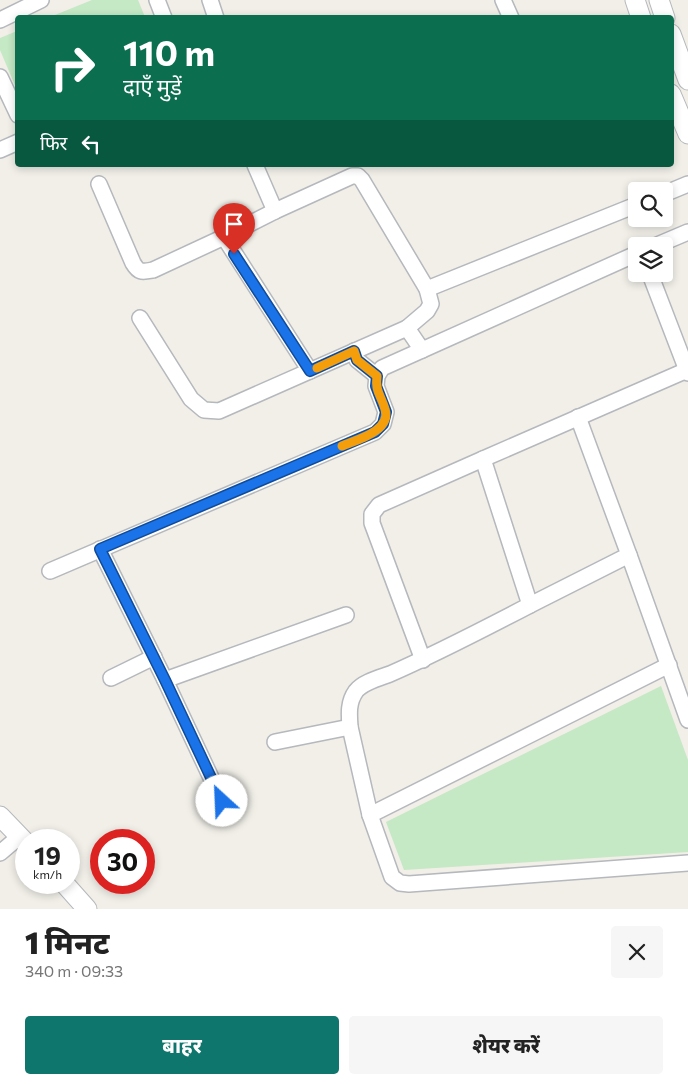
<!DOCTYPE html>
<html lang="hi">
<head>
<meta charset="utf-8">
<style>
  :root { --surface:#fff; --page:#f6f6f6; --text:#222; --muted:#767676; --accent:#0f766e }
  body { margin:0; font-family:Commissioner,"Noto Sans Devanagari",sans-serif; background:var(--page); color:var(--text); height:100vh; display:flex; flex-direction:column; font-size:19px; white-space:nowrap }
  * { box-sizing:border-box; margin:0 }
  p { font-size:16px; color:var(--muted) }
  .icon { flex:none; width:28px; height:28px; fill:none; stroke:currentColor; stroke-width:2; stroke-linecap:round; stroke-linejoin:round }
  .map { position:relative; height:909px; overflow:hidden }
  .details { display:flex; flex-direction:column; background:var(--surface); flex:1 }
  .details>* { flex:none }
  .hud { position:absolute; left:15px; top:15px; width:659px; height:152px; border-radius:5px; box-shadow:0 2px 8px #0003; background:#0b6e4f; color:#fff; overflow:hidden }
  .buttons { position:absolute; left:628px; top:182px; display:grid; gap:10px }
  .buttons a { display:grid; place-items:center; width:45px; height:45px; border-radius:5px; background:var(--surface); box-shadow:0 2px 8px #0003; font-size:25px }
  .speed { position:absolute; left:15px; top:829px; display:flex; gap:10px; font-size:25px; font-weight:700; text-align:center }
  .speed>* { display:grid; place-content:center; width:65px; height:65px; border-radius:50%; background:var(--surface); box-shadow:0 2px 8px #0003; line-height:1 }
  .speed small { font-size:12px; font-weight:400 }
  .speed .limit { border:8px solid #d22; background:#fff; color:#111 }
  .pin { position:absolute; display:grid; place-items:center; width:42px; height:42px; color:#fff; margin:-51px -21px; border-radius:50% 50% 50% 0; rotate:-45deg; box-shadow:0 0 5px #0007 }
  .pin .icon { rotate:45deg }
  .me { position:absolute; width:55px; margin:-28px; rotate:335deg; stroke-linejoin:round; filter:drop-shadow(0 0 4px #0008) }
  .turn { display:flex; align-items:center; gap:18px; height:105px; padding:0 25px; font-size:22px }
  .turn .icon { width:65px; height:65px; stroke-width:2.5 }
  .turn b { display:block; font-size:35px; line-height:42px }
  .then { display:flex; align-items:center; height:48px; padding:0 25px; background:#0003; gap:10px; font-size:19px }
  .round { display:grid; place-items:center; flex:none; width:52px; height:52px; border-radius:5px; background:var(--page) }
  .overview { display:flex; align-items:center; justify-content:space-between; height:85px; padding:0 25px }
  h1 { font-size:30px; font-weight:800; line-height:38px }
  .primary-button { display:flex; gap:10px; margin-top:auto; padding:10px 25px }
  .primary-button a { flex:1; height:58px; border-radius:5px; background:var(--accent); color:#fff; font-size:20px; font-weight:800; line-height:58px; text-align:center }
  .primary-button a+a { background:var(--page); color:var(--text) }
  .map>svg:first-child { display:block }
</style>
</head>
<body>
<div class="map">
<svg width="688" height="909" viewBox="0 0 688 909">
  <rect width="100%" height="100%" fill="#f1efe8"/>
  <!-- green -->
  <g fill="#c5e8c5">
    <polygon points="92,0 138,0 145,17 50,17"/>
    <polygon points="17,31 17,90 0,50 0,38"/>
    <polygon points="661,686 688,760 688,852 404,870 386,822"/>
  </g>
  <g fill="none" stroke-linecap="round" stroke-linejoin="round">
    <defs>
      <g id="minor">
        <polyline points="157,0 164,18"/>
        <polyline points="210,0 216,18"/>
        <polyline points="503,0 511,18"/>
        <polyline points="0,20 41,0"/>
        <polyline points="0,77 18,115"/>
        <polyline points="0,150 18,142"/>
        <polyline points="255,165 275,211"/>
        <path d="M99,184L133,263C139,273 142,272 153,270L224,237L275,211L352,176H358L362,180L427,289L431,304L427,311L407,328"/>
        <polyline points="664,194 688,184"/>
        <polyline points="224,237 310,371"/>
        <polyline points="655,246 688,232"/>
        <polyline points="650,274 688,373"/>
        <polyline points="427,289 636,205"/>
        <polyline points="140,318 191,399 204,410 219,411 407,328 422,350"/>
        <polyline points="354,351 357,360 377,376"/>
        <path d="M483,459L530,605C484,629 438,653 390,674C379,678 363,682 356,691C348,702 349,714 350,727L370,815L392,877L400,883L409,884L688,863"/>
        <polyline points="100,549 165,680 222,801"/>
        <polyline points="629,555 688,720"/>
        <polyline points="50,571 375,432 383,424 386,412 376,386 377,376 382,368 636,254"/>
        <polyline points="530,605 629,555 578,417"/>
        <polyline points="423,660 372,523 372,514 379,505 483,459 687,370"/>
        <polyline points="111,678 154,657"/>
        <polyline points="165,680 346,615"/>
        <polyline points="275,742 350,727"/>
        <polyline points="370,815 669,665"/>
        <polyline points="0,853 20,836"/>
      </g>
      <g id="tertiary">
        <polyline points="635,0 641,18"/>
        <polyline points="659,0 665,18"/>
        <polyline points="671,34 688,80"/>
        <polyline points="671,94 688,134"/>
        <polyline points="0,816 26,843"/>
        <polyline points="63,882 87,909"/>
      </g>
    </defs>
    <!-- minor casing -->
    <use href="#minor" stroke="#b5b8bc" stroke-width="18"/>
    <!-- tertiary casing -->
    <use href="#tertiary" stroke="#b5b8bc" stroke-width="21"/>
    <!-- minor -->
    <use href="#minor" stroke="#fff" stroke-width="15"/>
    <!-- tertiary -->
    <use href="#tertiary" stroke="#fff" stroke-width="19"/>
  </g>
  <g fill="none" stroke-linecap="round" stroke-linejoin="round">
    <defs>
      <polyline id="route" points="222,801 165,680 100,549 375,432 383,424 386,412 376,386 377,376 357,360 354,351 310,371 234,254"/>
    </defs>
    <!-- route casing -->
    <use href="#route" stroke="#114b97" stroke-width="12"/>
    <!-- route -->
    <use href="#route" stroke="#1a73e8" stroke-width="9"/>
    <!-- slow -->
    <path stroke="#f59e0b" stroke-width="9" d="M317,368L354,351L357,360L377,376C375,392 381,395 385,409C392,431 356,440 342,446"/>
  </g>
</svg>
<div class="buttons">
<a><svg class="icon" aria-label="search" viewBox="0 0 24 24"><circle cx="10" cy="10" r="6"/><path d="M15 15l6 6"/></svg></a>
<a><svg class="icon" aria-label="layers" viewBox="0 0 24 24"><path d="M12 4l9 5-9 5-9-5zM3 14l9 5 9-5"/></svg></a>
</div>
<div class="speed"><div>19<small>km/h</small></div><div class="limit">30</div></div>
<div class="pin" style="left:234px;top:254px;background:#d93025"><svg class="icon" aria-label="arrive" viewBox="0 0 24 24"><path d="M6 21V4h12l-3 4 3 4H6"/></svg></div>
<svg class="me" style="left:222px;top:801px" viewBox="-20 -20 40 40"><circle r="19" fill="#fff"/><path d="M0-13L10 11 0 6-10 11z" fill="#1a73e8"/></svg>
<div class="hud">
<div class="turn"><svg class="icon" aria-label="right" viewBox="0 0 24 24"><path d="M7 20v-9h11M14 6l5 5-5 5"/></svg><div><b>110 m</b>दाएँ मुड़ें</div></div>
<div class="then">फिर<svg class="icon" aria-label="left" viewBox="0 0 24 24"><path d="M17 20v-9H6M10 6l-5 5 5 5"/></svg></div>
</div>
</div>
<section class="details">
<div class="overview"><div><h1>1 मिनट</h1><p>340 m · 09:33</p></div><a class="round"><svg class="icon" aria-label="close" viewBox="0 0 24 24"><path d="M6 6l12 12M18 6L6 18"/></svg></a></div>
<div class="primary-button"><a>बाहर</a><a>शेयर करें</a></div>
</section>
</body>
</html>
